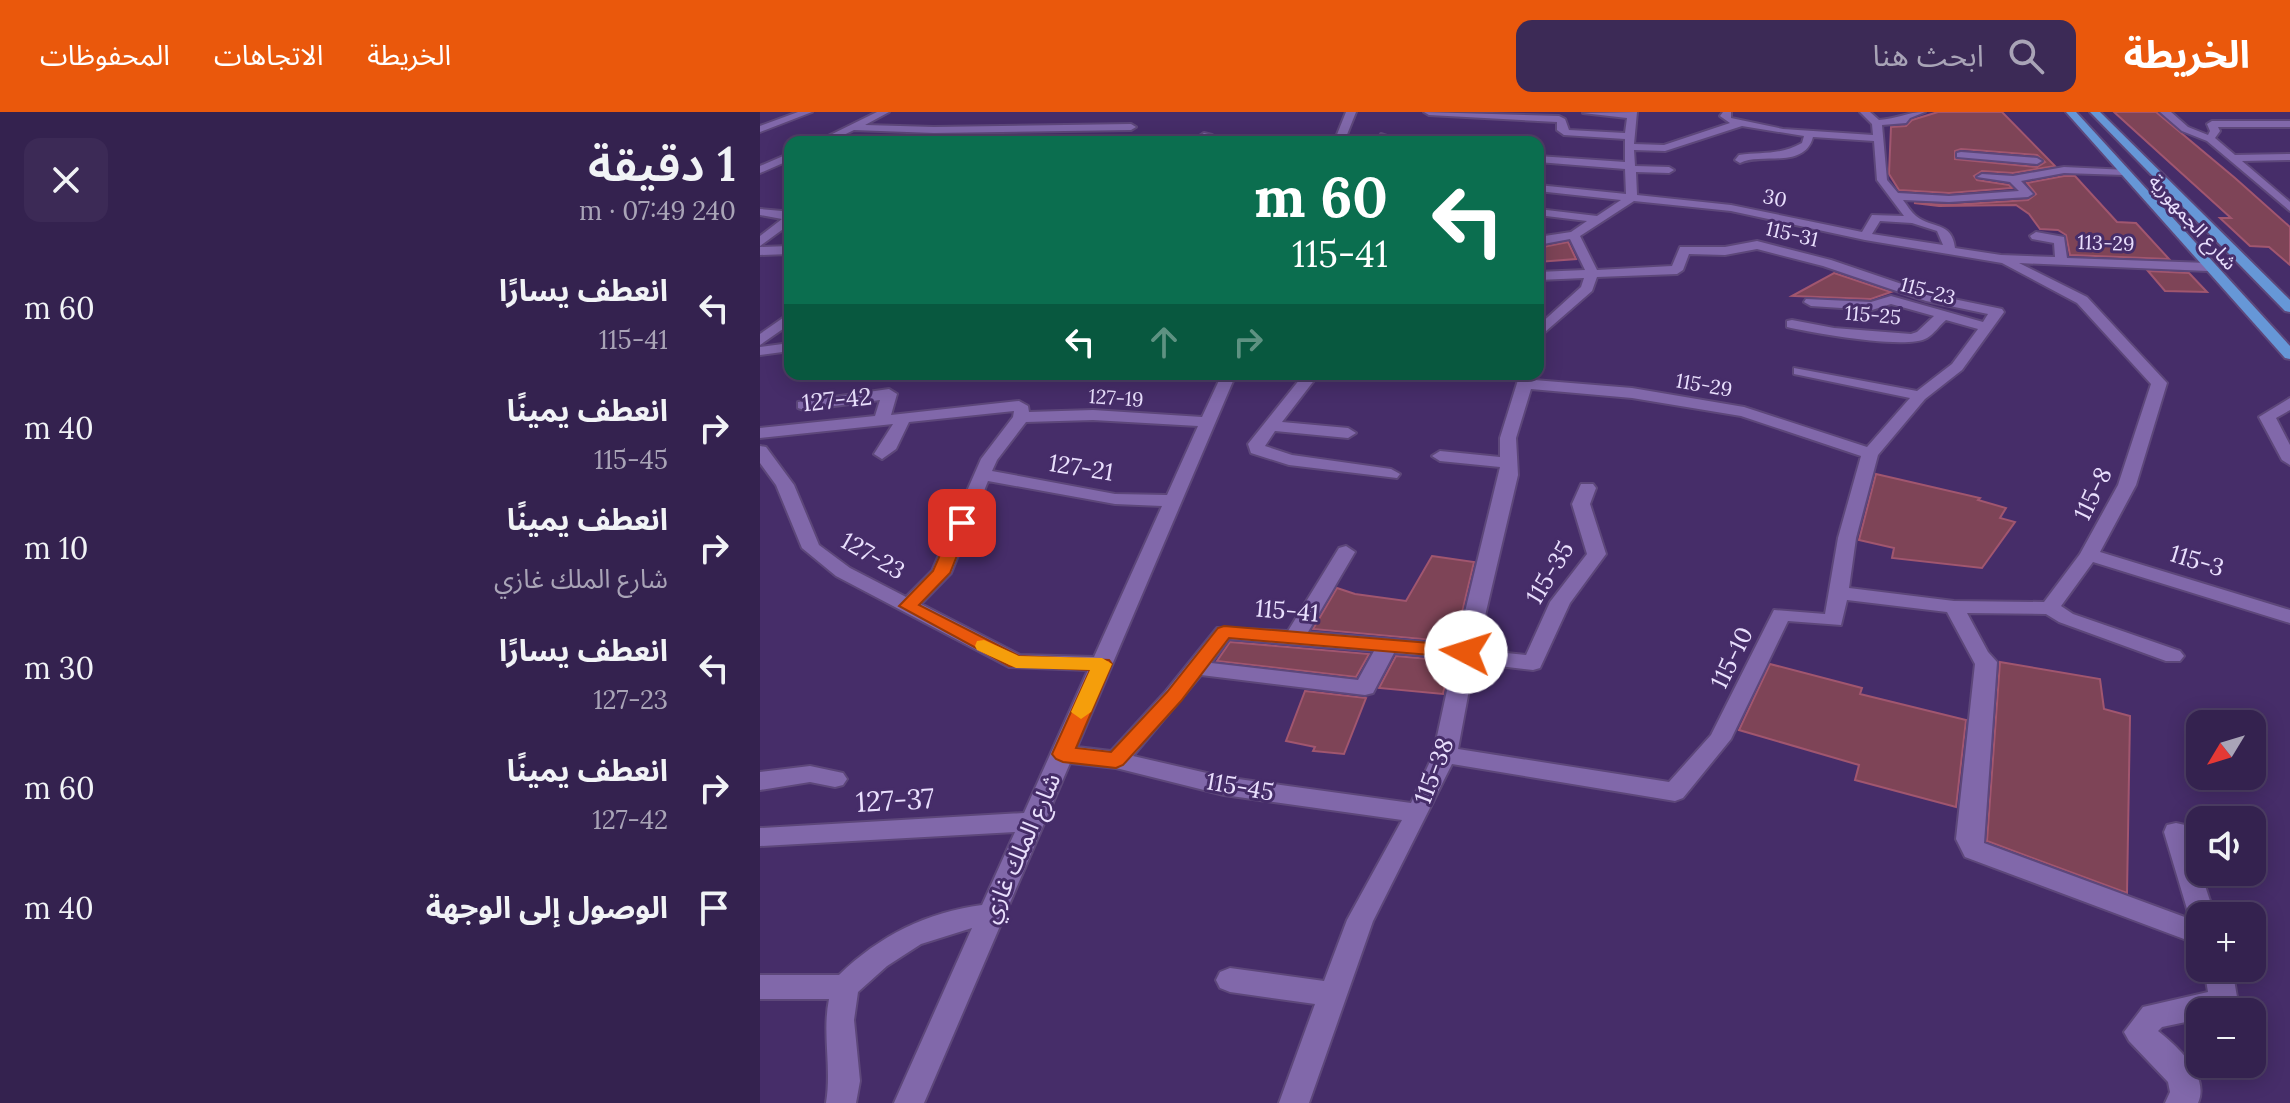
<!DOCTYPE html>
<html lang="ar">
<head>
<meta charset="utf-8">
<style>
  :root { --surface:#34224f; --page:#3c2a56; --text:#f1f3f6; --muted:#a9a4b7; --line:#4e3f66; --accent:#ea580c }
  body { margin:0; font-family:Lora,"Noto Sans Arabic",serif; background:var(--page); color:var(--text); direction:rtl; height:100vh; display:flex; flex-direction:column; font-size:30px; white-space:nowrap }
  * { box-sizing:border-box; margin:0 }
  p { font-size:26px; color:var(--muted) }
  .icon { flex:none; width:44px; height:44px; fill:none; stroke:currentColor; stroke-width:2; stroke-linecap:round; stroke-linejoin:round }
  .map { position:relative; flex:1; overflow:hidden; direction:ltr }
  .details { display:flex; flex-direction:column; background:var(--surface); width:760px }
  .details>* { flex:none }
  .banner { position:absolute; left:24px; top:24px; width:760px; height:244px; border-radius:16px; box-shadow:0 4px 20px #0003,0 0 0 2px var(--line); direction:rtl; background:#0b6e4f; color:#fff; overflow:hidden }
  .needle { width:52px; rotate:232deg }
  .controls { position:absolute; left:1426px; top:598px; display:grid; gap:16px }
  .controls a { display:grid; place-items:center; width:80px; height:80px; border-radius:16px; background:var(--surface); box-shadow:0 4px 20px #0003,0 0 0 2px var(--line); font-size:40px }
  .pin { position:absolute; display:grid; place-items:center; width:68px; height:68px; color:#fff; margin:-34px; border-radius:16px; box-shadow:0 4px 12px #0006 }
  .me { position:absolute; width:88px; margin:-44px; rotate:275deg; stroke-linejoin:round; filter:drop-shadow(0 0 6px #0008) }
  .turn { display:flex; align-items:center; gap:28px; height:168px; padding:0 24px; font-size:36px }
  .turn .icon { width:104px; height:104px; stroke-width:2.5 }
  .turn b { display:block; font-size:56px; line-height:68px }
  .lanes { display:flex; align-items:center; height:76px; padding:0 24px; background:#0003; justify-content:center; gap:40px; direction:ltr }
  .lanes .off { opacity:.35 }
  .round { display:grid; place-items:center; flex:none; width:84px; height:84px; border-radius:16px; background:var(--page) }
  .head { display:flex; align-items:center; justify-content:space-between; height:136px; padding:0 24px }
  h1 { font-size:48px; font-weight:600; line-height:60px }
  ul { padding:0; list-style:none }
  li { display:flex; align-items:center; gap:24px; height:120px; padding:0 24px }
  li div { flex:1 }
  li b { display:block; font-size:30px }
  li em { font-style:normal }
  header { display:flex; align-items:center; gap:48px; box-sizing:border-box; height:112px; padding:0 40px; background:var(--accent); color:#fff }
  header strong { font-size:38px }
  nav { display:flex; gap:44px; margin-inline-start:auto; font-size:28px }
  .search { width:560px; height:72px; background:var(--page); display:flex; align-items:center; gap:20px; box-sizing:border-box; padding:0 28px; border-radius:16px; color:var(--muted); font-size:30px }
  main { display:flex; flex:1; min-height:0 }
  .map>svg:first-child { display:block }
</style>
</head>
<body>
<header>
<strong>الخريطة</strong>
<div class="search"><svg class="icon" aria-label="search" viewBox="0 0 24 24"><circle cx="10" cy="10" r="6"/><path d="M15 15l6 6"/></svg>ابحث هنا</div>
<nav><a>الخريطة</a><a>الاتجاهات</a><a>المحفوظات</a></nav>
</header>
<main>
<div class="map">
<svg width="1530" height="991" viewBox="0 0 1530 991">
  <rect width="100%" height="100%" fill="#462d69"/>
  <!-- building -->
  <g fill="#7e4457" stroke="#a1566f" stroke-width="2" fill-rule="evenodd">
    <path d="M1178,0H1242L1295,54L1253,61L1222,59L1214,64L1217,68L1249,73L1252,76L1189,81L1139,78L1129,62L1131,15L1146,14L1152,8ZM1201,37L1277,43L1285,50L1277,55L1195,47V39Z"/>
    <polygon points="1354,0 1396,0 1475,66 1530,115 1530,153 1509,135 1490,134 1460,106 1471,106"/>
    <polygon points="1304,64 1315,64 1357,110 1376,111 1409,147 1310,143 1306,123 1298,118 1280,117 1269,102 1256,93 1179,94 1154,91 1189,93 1268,88 1276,82 1267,71"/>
    <polygon points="808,130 816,147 778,150 778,136"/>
    <polygon points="1388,159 1429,161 1447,180 1405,179"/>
    <polygon points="1074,161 1131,180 1111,187 1032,184"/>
    <polygon points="1116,362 1220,386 1218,388 1246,396 1240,406 1255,410 1222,456 1132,446 1134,436 1099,428"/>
    <polygon points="672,444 714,450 695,530 553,517 577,476 595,482 646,489"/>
    <polygon points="470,530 609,542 596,565 457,549"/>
    <polygon points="636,544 690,549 683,582 619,576"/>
    <polygon points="1240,550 1340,567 1344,597 1370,604 1367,781 1227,729"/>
    <polygon points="1010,552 1102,576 1100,582 1206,608 1196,695 1095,668 1099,653 979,618"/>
    <polygon points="545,579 606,586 584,642 553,639 555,635 526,629"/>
  </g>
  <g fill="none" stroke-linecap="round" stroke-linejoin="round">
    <defs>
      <g id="minor">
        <polygon points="38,0 52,0 0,20 0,14"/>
        <polygon points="117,0 129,0 105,13 174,15 371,12 376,15 371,18 174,21 94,18 69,30 56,30"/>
        <polygon points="586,0 596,0 584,30 574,30"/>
        <path d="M664,0L799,4L805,7L809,18L865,21L867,6L823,1L877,0L874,32L904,33L970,11L960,4L963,0H971V6L1023,17L1113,23L1112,12L1100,0H1110L1119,8C1137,7 1147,0 1165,0L1150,6L1146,11L1122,13L1127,68L1138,81L1189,84L1259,79L1250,70L1217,65L1222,62L1253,64L1304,55L1368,58L1369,60L1364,63L1304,61L1261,69L1273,82L1268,85L1189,90L1143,88C1147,93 1151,100 1156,104C1172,117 1192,109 1195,136L1241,143L1295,145L1294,131L1272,127L1270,124L1276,120L1304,125L1307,146L1448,151L1454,155L1448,159L1259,151L1327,185L1407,271L1376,373L1340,440L1530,498V511L1333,450L1301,494L1313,502L1420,539L1424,544L1420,549H1406L1299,510L1286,502L1207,501L1228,540L1237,550L1224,731L1430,807L1404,720L1407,713L1416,711L1425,713L1455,804H1440V833L1205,745L1196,727L1215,552L1187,500L1087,488L1081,513L1028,509L971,627L923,686L915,689L692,652L613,809L549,991H519L555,892L470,880L460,876L456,868L460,860L470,856L564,869L587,808L642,708L464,683L356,656L310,651L164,991H134L212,816L161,832L127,854L98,880L94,908L100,969L96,991H66C72,956 62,922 69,887H0V863H79C119,824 167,800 222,793L255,720L0,734V716L264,701L328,558L249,555L76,464L42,436L16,373L0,351V334L6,335L34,373L59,433L90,456L146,485L172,459L221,347L253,305L254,299L149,310L136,337L122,347L114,342L133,312L0,326V316L115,304L120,288L44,298L38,296V290L129,277L137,282L131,303L259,289L268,294L269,300L333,298L442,305L462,262H476L317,635L351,639L406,579L457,516L528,519L579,436L586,434L595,440L548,520L697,533L740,355L680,349L672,344L680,339L740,345V326L758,268L737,265L735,262H775L774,268L872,276L984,295L1107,335L1150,286L1034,262V256L1157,279L1192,252L1218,217L1186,208C1180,213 1174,222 1167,226C1147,238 1053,221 1027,215V209L1032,208L1074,216L1151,222L1157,220L1174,204L1131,192L1112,198L1051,194L1044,190L1046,187L1111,190L1131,184L1223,210L1228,202L1166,189L1063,154L997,137L965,143L929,142L923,158L917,162L837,165L832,179L778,226V214L821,175L824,166L778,168V160L825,158L810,127L778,133V125L811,120L827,109L778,103V97L837,104L861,88L778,79V73L866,82L865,57L778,50V44L865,50V27L804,23L797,18V10L669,3ZM982,14L1044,24L1042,31C1021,43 1002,40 979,43L975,48L980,51C1001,40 1044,58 1053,25L1114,29L1117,68L1144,104L1112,103L1102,120L971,93L877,83L876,60L909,61L914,58L909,55L875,54L874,38L905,39ZM874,89L971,99L1105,128L1242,151L1317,191L1391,272L1358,373L1320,442L1284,490L1194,489L1089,476L1096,426L1118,343L1165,287L1202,258L1244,200L1242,197L1174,183L1071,148L997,129L965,135H920L912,154L837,158L820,124ZM1120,109L1152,111L1177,119L1183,133L1112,122ZM771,277L872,286L981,304L1101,344L1078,426L1065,502L1014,498L951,623L909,670L698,637L714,551L773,558L780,556L810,491L846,442L830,392L836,376L833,372H821L812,392L827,442L790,490L766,543L717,538L758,363L756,326ZM333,308L438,314L407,383L355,382L232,359L237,348L266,310ZM228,369L355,392L402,394L334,545L260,543L161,492L191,461ZM469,527L614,539L598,568L451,551ZM634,541L694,546L673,643L651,691L464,665L373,644L441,563L605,583L613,581Z"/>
        <polygon points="1400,0 1411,0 1428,15 1448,23 1450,19 1447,12 1452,9 1530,9 1530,15 1458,15 1460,19 1455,26 1475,43 1530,42 1530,48 1482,49 1530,90 1530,99 1447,29 1422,19"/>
        <polygon points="444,21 452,23 443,30 431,30"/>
        <polygon points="621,22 638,28 640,30 618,27"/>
        <polygon points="360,25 426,27 431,30 356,30"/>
        <polygon points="475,27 503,27 508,30 470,30"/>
        <polygon points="1201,40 1277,46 1282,49 1277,52 1197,45 1197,41"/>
        <polygon points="30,41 30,48 0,61 0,54"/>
        <polygon points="0,97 22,99 30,102 30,112 0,134 0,124 22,107 0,103"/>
        <polygon points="30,134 30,142 0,143 0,135"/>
        <polygon points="30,201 30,212 0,233 0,222"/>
        <polygon points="30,231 30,239 0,243 0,235"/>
        <polygon points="544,262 559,262 522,310 588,316 596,321 588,326 515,319 505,334 532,343 631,357 640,362 637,366 529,353 491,341 488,332"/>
        <polygon points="1530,286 1530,298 1516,306 1530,333 1530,353 1522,348 1499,305"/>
        <polygon points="50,654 83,661 87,667 83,673 75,675 50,670 0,678 0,660"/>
        <path d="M1444,856H1472L1477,885L1467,900H1440V907L1402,915L1398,919C1417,934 1450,964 1438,991H1405L1410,980L1408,970L1369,929L1364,920L1383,895L1448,880Z"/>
      </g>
      <g id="major">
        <polygon points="1306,0 1316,0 1530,234 1530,247 1525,246"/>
        <polygon points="1330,0 1340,0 1530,188 1530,200 1525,199"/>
      </g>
    </defs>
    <!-- minor casing -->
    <use href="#minor" stroke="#5d477a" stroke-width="4"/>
    <!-- major casing -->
    <use href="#major" stroke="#5d477a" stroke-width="4"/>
    <!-- minor -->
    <use href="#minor" fill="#8168aa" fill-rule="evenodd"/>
    <!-- major -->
    <use href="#major" fill="#6697d7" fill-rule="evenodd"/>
  </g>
  <!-- route -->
  <polygon fill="#ea580c" stroke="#983908" stroke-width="2" points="202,406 210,411 190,461 159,493 259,544 349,548 352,552 316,636 351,640 407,580 458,516 464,514 706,534 715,540 706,546 469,526 421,589 363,653 356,656 303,650 296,647 292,642 330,558 249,554 139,494 173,459 194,411"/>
  <!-- slow -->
  <polygon fill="#f59e0b" points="224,528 259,544 342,546 352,552 331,600 321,607 311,600 330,558 256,556 217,538 215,534 217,529"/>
  <g text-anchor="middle" stroke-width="6" stroke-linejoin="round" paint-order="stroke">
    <!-- far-street labels -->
    <g font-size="20" fill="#e9dffd" stroke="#462d69">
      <text transform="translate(1015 86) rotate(12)" y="7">30</text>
      <text transform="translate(1433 110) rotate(48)" y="7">شارع الجمهورية</text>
      <text transform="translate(1032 122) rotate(13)" y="7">115-31</text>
      <text transform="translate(1346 131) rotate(2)" y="7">113-29</text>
      <text transform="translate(1168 179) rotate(15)" y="7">115-23</text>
      <text transform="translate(1113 203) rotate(5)" y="7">115-25</text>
      <text transform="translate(944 273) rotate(10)" y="7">115-29</text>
      <text transform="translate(356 286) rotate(4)" y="7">127-19</text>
    </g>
    <!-- street labels -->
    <g font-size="24" fill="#e9dffd" stroke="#462d69">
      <text transform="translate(77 288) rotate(-6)" y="8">127-42</text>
      <text transform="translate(321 356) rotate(9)" y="8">127-21</text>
      <text transform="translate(1333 382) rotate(-64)" y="8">115-8</text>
      <text transform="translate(113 444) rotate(30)" y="8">127-23</text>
      <text transform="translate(1437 449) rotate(17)" y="8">115-3</text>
      <text transform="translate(790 461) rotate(-59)" y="8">115-35</text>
      <text transform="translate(527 499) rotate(5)" y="8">115-41</text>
      <text transform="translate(972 546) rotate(-64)" y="8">115-10</text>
      <text transform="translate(674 659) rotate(-69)" y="8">115-38</text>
      <text transform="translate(480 675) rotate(10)" y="8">115-45</text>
      <text transform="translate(261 736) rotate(-66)" y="8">شارع الملك غازي</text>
    </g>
    <!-- near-street labels -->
    <g font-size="28" fill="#e9dffd" stroke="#462d69">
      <text transform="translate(135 688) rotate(-3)" y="10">127-37</text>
    </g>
  </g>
</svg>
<div class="controls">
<a><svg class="needle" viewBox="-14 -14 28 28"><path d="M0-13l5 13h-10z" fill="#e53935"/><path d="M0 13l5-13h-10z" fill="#a9a4b7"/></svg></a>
<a><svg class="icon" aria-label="sound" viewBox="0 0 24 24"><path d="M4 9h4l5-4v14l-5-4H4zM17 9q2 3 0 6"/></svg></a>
<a>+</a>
<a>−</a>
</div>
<div class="pin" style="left:202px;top:411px;background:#d93025"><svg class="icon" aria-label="arrive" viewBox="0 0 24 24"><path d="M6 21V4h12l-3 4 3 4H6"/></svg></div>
<svg class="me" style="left:706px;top:540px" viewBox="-20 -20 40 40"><circle r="19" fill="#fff"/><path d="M0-13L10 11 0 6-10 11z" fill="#ea580c"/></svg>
<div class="banner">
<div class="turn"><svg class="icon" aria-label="left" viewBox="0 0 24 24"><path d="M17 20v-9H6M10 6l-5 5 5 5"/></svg><div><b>60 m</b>115-41</div></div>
<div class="lanes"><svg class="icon" aria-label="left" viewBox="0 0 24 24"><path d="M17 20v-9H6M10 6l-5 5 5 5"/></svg><svg class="icon off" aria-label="ahead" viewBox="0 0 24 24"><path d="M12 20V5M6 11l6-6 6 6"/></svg><svg class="icon off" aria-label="right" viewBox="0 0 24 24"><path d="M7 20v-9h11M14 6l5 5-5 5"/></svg></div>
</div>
</div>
<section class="details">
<div class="head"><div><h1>1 دقيقة</h1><p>240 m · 07:49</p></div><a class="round"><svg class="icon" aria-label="close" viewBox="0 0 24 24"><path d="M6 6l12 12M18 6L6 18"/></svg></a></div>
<ul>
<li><svg class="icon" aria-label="left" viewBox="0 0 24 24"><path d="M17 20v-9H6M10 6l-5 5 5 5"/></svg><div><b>انعطف يسارًا</b><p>115-41</p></div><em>60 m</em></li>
<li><svg class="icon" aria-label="right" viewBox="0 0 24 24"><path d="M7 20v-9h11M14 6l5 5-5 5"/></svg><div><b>انعطف يمينًا</b><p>115-45</p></div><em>40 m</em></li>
<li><svg class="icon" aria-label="right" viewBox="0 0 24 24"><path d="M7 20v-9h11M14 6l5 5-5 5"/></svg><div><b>انعطف يمينًا</b><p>شارع الملك غازي</p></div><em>10 m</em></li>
<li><svg class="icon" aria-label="left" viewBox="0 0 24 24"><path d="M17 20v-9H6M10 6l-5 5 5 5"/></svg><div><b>انعطف يسارًا</b><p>127-23</p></div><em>30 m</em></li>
<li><svg class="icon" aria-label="right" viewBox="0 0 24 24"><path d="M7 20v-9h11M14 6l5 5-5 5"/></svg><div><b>انعطف يمينًا</b><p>127-42</p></div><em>60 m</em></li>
<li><svg class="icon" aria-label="arrive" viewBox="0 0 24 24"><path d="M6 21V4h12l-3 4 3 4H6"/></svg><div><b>الوصول إلى الوجهة</b></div><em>40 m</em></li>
</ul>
</section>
</main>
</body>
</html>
